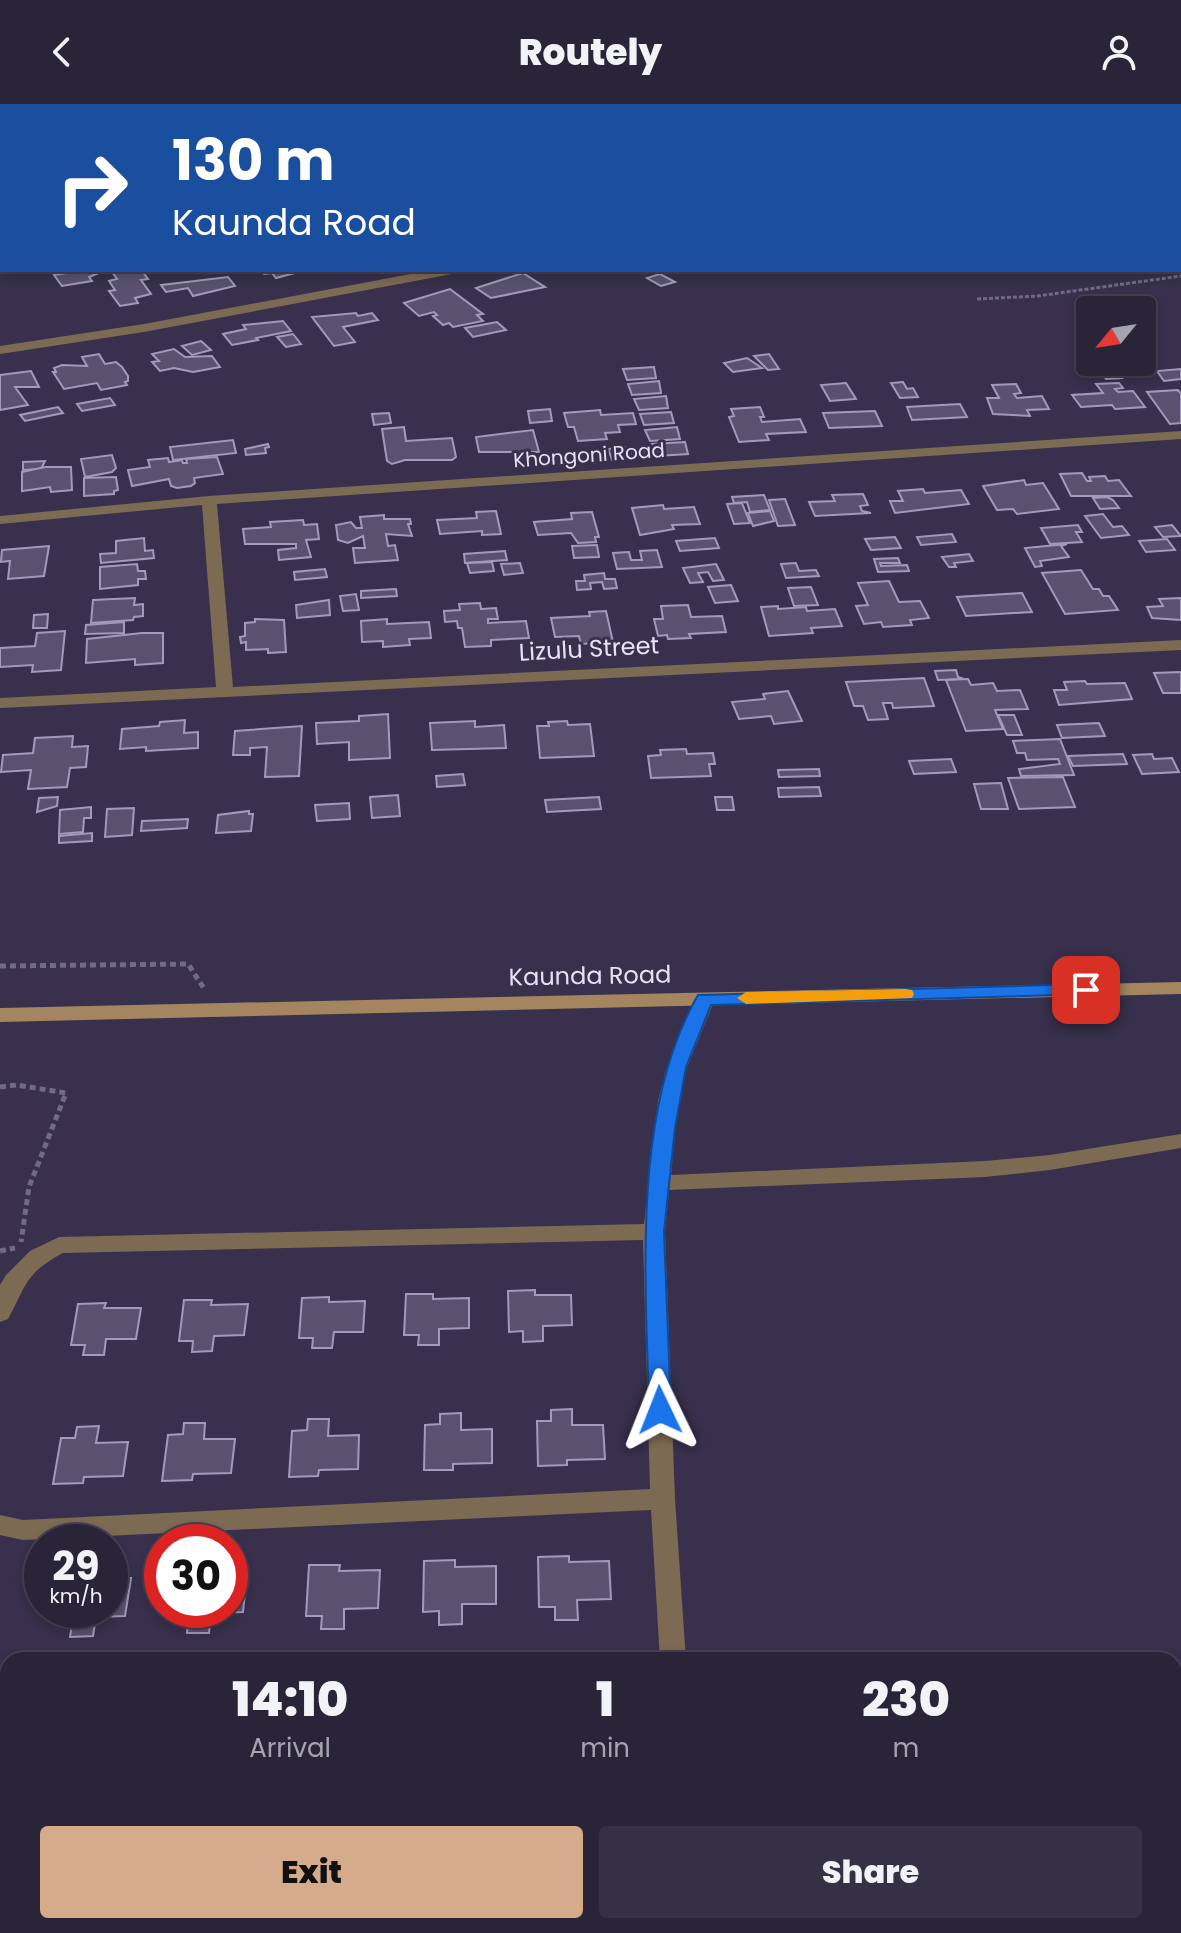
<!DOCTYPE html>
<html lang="en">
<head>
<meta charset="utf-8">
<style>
  :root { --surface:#2a2439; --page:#363044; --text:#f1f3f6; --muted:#a5a4ae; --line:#464153; --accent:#d6ab8b }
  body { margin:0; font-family:Poppins,sans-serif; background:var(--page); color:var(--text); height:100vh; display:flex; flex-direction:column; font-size:30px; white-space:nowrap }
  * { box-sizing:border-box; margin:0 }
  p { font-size:26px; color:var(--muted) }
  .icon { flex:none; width:44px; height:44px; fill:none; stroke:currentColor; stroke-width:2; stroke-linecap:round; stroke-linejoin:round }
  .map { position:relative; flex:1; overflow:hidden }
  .panel { position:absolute; left:0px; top:1548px; width:1182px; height:282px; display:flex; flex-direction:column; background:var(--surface); border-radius:24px 24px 0 0; box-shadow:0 4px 12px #0003,0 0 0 2px var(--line) }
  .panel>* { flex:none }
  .banner { position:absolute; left:0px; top:0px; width:1182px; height:168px; box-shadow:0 4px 12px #0003,0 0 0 2px var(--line); background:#1a4fa0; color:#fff; overflow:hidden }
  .needle { width:52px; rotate:240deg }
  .controls { position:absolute; left:1076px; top:192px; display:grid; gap:16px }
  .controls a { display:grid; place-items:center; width:80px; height:80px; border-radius:8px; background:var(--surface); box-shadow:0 4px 12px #0003,0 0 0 2px var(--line); font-size:40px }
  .speed { position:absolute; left:24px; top:1420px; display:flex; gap:16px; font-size:40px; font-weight:700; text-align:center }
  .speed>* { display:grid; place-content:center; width:104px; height:104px; border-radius:50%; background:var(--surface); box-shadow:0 4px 12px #0003,0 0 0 2px var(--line); line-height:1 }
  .speed small { font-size:20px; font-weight:400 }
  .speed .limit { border:12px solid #d22; background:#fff; color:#111 }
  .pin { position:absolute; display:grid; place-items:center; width:68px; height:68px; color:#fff; margin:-34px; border-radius:16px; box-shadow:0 4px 12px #0006 }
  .me { position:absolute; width:88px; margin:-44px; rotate:358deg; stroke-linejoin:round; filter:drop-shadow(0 0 6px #0008) }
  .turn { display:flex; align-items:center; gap:28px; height:168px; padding:0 40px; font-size:36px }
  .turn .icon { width:104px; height:104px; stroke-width:2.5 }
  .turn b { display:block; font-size:56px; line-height:68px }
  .eta { display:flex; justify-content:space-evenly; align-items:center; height:136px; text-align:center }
  .eta b { font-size:48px; font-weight:800; line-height:56px }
  .button { display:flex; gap:16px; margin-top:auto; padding:16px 40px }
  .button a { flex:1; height:92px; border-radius:8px; background:var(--accent); color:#111; font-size:32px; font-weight:800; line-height:92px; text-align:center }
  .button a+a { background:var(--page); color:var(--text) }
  header { display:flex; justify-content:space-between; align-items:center; height:104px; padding:0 40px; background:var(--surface); font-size:36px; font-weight:800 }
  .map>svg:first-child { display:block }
</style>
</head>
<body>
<header><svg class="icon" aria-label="back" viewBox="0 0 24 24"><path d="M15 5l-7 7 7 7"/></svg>Routely<svg class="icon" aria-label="person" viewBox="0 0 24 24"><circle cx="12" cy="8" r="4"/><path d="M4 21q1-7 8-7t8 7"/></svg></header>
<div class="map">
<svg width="1181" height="1829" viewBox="0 0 1181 1829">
  <rect width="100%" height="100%" fill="#38304c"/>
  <!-- building -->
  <g fill="#5a516f" stroke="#a399bb" stroke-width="2">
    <polygon points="85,166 97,166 99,169 89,173 92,177 62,182 54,171"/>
    <polygon points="121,166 142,167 148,175 141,176 151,190 135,194 138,199 120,202 109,187 115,186 109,177 117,175 112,168"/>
    <polygon points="261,166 306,166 276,174 272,169 264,170"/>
    <polygon points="523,169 545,183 491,194 476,184"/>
    <polygon points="660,170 675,178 661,182 647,174"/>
    <polygon points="228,173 235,182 193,192 188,184 166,188 161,181"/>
    <polygon points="450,185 483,210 477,211 483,217 453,223 449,219 443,221 433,212 437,211 434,208 419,212 404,199"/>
    <polygon points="356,209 358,212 372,209 378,216 343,223 355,238 334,242 312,213"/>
    <polygon points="283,217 291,227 256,234 258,236 232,241 223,230 246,225 243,221"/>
    <polygon points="497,218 506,226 473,233 465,224"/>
    <polygon points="293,230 301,240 286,243 277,233"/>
    <polygon points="201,237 211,246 192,251 182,242"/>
    <polygon points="174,245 185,253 212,252 220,263 193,268 174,264 160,267 152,258 159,257 152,250"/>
    <polygon points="99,250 105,260 116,258 122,263 128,272 128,277 125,278 127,281 101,286 97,279 64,285 53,268 56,268 54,264 62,261 87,262 82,253"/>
    <polygon points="769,250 779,265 768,266 754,252"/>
    <polygon points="747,254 762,264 733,268 724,259"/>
    <polygon points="654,263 656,274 627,276 623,265"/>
    <polygon points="1115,264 1122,274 1106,275 1099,265"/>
    <polygon points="1181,265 1181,275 1164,277 1157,267"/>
    <polygon points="31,267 39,283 15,283 28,301 0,306 0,271"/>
    <polygon points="659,277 661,289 632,291 628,280"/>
    <polygon points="903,278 907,285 913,284 918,293 900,294 891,279"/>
    <polygon points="846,279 856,295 830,297 821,281"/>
    <polygon points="1119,279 1123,284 1115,285 1118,288 1133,287 1145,303 1115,305 1112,301 1081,303 1072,291 1103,289 1096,280"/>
    <polygon points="1016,280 1021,289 1014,290 1017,294 1042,292 1049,305 1027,306 1030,312 993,310 987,294 999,294 992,281"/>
    <polygon points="1178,286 1181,290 1181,319 1170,320 1147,288"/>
    <polygon points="666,292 668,304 639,306 634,295"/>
    <polygon points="110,294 115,301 82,307 77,300"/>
    <polygon points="960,300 967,313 912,316 907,303"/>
    <polygon points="58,303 63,309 25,317 20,311"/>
    <polygon points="760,303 764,313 760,313 762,318 800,315 806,328 766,330 769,336 739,338 729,313 734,312 731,305"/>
    <polygon points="550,305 552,317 530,319 528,307"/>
    <polygon points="600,306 601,311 633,309 636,320 618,321 620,328 605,329 607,335 578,337 574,323 568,323 564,309"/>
    <polygon points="875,307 882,322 829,324 823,309"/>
    <polygon points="671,308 674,319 644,321 640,310"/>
    <polygon points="389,309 391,319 374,321 372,310"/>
    <polygon points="404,323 406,337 452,334 456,353 452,356 405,356 392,360 387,357 382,325"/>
    <polygon points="677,323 680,335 650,337 645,326"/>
    <polygon points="533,326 539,348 479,348 476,333"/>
    <polygon points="233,336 236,349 173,356 170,343"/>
    <polygon points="685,338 688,350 657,352 652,340"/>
    <polygon points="268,340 269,343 265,344 266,349 246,351 245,345"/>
    <polygon points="625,343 627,347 646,346 649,353 612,356 608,345"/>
    <polygon points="112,351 116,364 112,368 85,373 81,355"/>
    <polygon points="217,353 223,370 194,374 195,379 191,382 177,384 171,382 169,375 132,382 128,366 150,363 148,356 168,354 169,358 182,356 183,359 187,359 186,355"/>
    <polygon points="45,357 41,365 23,366 23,358"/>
    <polygon points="45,363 71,363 72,386 51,388 50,383 22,387 22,368"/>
    <polygon points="1082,369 1087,377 1091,377 1089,373 1105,372 1108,377 1119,376 1131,392 1071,392 1060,370"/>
    <polygon points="116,373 118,386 114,387 114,390 84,392 84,374"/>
    <polygon points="1024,376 1026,381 1043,379 1059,405 1017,410 1013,405 997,406 983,382"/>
    <polygon points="923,385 925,389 961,386 969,400 895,409 890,397 903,397 898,387"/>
    <polygon points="863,390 868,401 860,402 862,407 871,409 815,412 809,398 835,397 832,391"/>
    <polygon points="764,391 770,406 750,408 747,398 734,399 732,393"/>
    <polygon points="1107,393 1113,396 1119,404 1100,405 1093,394"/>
    <polygon points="785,395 795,421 778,422 769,396"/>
    <polygon points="742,399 750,419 734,420 727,400"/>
    <polygon points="663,401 664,405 694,403 700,420 672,421 674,425 640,431 632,404"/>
    <polygon points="496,407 501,430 482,431 482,427 440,430 437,416 477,414 476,408"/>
    <polygon points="770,407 774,417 753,422 748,409"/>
    <polygon points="592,408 599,433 595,433 596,438 578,439 571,429 538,431 534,418 572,415 571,409"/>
    <polygon points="1103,410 1113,423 1122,422 1129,431 1101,434 1085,412"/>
    <polygon points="384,411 384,415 410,415 411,420 408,420 412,432 386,430 388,442 395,441 398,456 355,459 353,444 365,444 363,432 348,439 338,436 336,421 351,418 356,424 362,424 360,413"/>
    <polygon points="303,416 304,421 317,420 319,435 306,436 311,453 279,456 278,446 296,444 296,440 245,440 243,425 271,423 270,418"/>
    <polygon points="1078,421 1082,428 1076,428 1082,438 1050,440 1041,424"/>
    <polygon points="1172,421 1181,432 1163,433 1155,423"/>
    <polygon points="952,430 956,438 921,441 917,433"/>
    <polygon points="895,433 901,444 871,446 865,435"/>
    <polygon points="144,434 145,447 153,446 154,454 101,459 100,450 116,449 116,437"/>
    <polygon points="715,434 719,444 680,447 676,437"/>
    <polygon points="1167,435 1175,446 1146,448 1139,437"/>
    <polygon points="1067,440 1061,442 1069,453 1040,457 1042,462 1035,463 1025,444"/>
    <polygon points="597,441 599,453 574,454 572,442"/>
    <polygon points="49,442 44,472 8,475 10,457 1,458 2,446"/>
    <polygon points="657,446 662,463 617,465 613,449 629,448 631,456 642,456 640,447"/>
    <polygon points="505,447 507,456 465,459 464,450"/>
    <polygon points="969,450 973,457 954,459 956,463 949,463 942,453"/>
    <polygon points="898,454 900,459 880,459 881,462 907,461 909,467 878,468 874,455"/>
    <polygon points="492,458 494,467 470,469 467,459"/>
    <polygon points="520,459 523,469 504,471 501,460"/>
    <polygon points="796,459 799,467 816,466 819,472 786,474 781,460"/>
    <polygon points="137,460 138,467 145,467 146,475 138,475 138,481 100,485 100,463"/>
    <polygon points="716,460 724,476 713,477 708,468 698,469 703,478 690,479 683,464"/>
    <polygon points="325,465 327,473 295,476 294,468"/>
    <polygon points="1081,466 1093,485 1099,485 1103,492 1109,492 1118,506 1065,510 1042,469"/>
    <polygon points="604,469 605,475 615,475 617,484 604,485 602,478 590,479 591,485 577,486 576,477 585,477 584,471"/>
    <polygon points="889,477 899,498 920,497 929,514 910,516 912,521 883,523 881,518 864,520 856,502 868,501 858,479"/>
    <polygon points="731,481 738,497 715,499 708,483"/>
    <polygon points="811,483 818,501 794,502 788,484"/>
    <polygon points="396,485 397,492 361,494 361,487"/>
    <polygon points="1022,489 1032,508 966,512 957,493"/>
    <polygon points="356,490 359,506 343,507 340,492"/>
    <polygon points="135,494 134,501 143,500 143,512 134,513 133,516 91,519 93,496"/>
    <polygon points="1181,494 1181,516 1152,514 1147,503 1163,502 1159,495"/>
    <polygon points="329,496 330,511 297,514 296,501"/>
    <polygon points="480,499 481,505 496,504 498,515 488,515 488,519 526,517 529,534 491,536 491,542 465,543 462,524 458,524 457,517 445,518 444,507 460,506 459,500"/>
    <polygon points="688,501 691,513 722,512 726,528 689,530 691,534 668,535 667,531 658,532 654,515 663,515 661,502"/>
    <polygon points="778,502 778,505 806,503 807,507 835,505 842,522 811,524 813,529 769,532 761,503"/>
    <polygon points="606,507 613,538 581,540 579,532 555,533 551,514 590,512 589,508"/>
    <polygon points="48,510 47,524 33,524 34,511"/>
    <polygon points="255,515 284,516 286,548 268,549 268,545 246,546 246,538 241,539 240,533 245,532 245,519 255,518"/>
    <polygon points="387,515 387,520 429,518 431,534 409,535 410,541 383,543 383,537 362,538 361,517"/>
    <polygon points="124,518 124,529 85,530 86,521"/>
    <polygon points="65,527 61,566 32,568 33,561 0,563 0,544 35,542 37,529"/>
    <polygon points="142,529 163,529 163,559 135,561 135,555 86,559 87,535"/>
    <polygon points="956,566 958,573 964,575 938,576 935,567"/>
    <polygon points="1181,568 1181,589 1163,589 1154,569"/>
    <polygon points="924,574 934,602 893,604 892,599 883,599 888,615 868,616 863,602 854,602 846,578"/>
    <polygon points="968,575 971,581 993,579 997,587 1020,586 1028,605 995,606 1003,625 966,627 946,576"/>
    <polygon points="1085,577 1087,580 1125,579 1132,595 1059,601 1054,586 1067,586 1064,578"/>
    <polygon points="788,587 802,617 774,620 771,612 739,615 732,598 765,595 763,590"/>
    <polygon points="388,610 390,654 349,656 349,638 317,640 316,619 359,617 359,612"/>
    <polygon points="998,611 1014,611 1022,631 1007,631"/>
    <polygon points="185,616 184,629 198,628 198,644 146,647 146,643 120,645 122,625 159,622 160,618"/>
    <polygon points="475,617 475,623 504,621 506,644 432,646 430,619"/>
    <polygon points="567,617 568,621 590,620 594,652 540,654 537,622 549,622 548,618"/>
    <polygon points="1099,619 1105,632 1062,634 1057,621"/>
    <polygon points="302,622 299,672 265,673 267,643 250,644 250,651 233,651 235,627"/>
    <polygon points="73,632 72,643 88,642 86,663 70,664 67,683 28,685 31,666 1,668 3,651 33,649 35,634"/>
    <polygon points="1060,635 1074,671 1021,672 1019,665 1060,660 1058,655 1027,656 1025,649 1017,649 1013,637"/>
    <polygon points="686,645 687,650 713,649 715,660 709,660 711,672 651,674 648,652 661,651 660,646"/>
    <polygon points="1123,650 1127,660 1073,662 1068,652"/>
    <polygon points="1152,650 1154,655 1172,654 1179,668 1142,670 1133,651"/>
    <polygon points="951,655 956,668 914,670 909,657"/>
    <polygon points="819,665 820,672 779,673 778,666"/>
    <polygon points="463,670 465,681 437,683 436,672"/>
    <polygon points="1063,673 1075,703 1019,705 1008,674"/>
    <polygon points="1001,679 1008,705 981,705 974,680"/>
    <polygon points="819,683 821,692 779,693 778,684"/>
    <polygon points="398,691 400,712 372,714 370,693"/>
    <polygon points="58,693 57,702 37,708 39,694"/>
    <polygon points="599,693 601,705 547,708 545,696"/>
    <polygon points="715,693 732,693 734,706 717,706"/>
    <polygon points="349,699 350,715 317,717 315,701"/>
    <polygon points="91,703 91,714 84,714 83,728 59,730 60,706"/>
    <polygon points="134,704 132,731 105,733 107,705"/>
    <polygon points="249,707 249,710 253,710 251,727 216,729 218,711"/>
    <polygon points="188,715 187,724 141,727 142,717"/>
    <polygon points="92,729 92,737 59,739 59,732"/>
    <polygon points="535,1186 535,1191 571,1191 572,1221 543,1222 543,1237 523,1238 523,1227 509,1228 508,1187"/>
    <polygon points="406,1190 433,1190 433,1195 469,1194 469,1224 439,1225 439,1241 418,1241 419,1231 404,1231"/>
    <polygon points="329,1193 329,1198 365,1197 363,1228 334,1228 332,1244 312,1244 313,1234 299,1234 302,1194"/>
    <polygon points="184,1196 212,1196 211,1201 248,1200 244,1231 214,1232 212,1247 192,1248 193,1237 179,1237"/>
    <polygon points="106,1199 104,1204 141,1204 136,1235 106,1235 104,1251 83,1251 85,1241 71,1241 78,1200"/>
    <polygon points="572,1305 572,1321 603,1321 605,1355 567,1356 567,1361 538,1362 537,1317 551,1317 551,1306"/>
    <polygon points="461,1309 461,1326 492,1325 492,1359 453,1360 453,1366 424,1366 425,1321 440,1320 440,1310"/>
    <polygon points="308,1315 329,1315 328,1332 359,1331 358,1365 319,1366 318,1372 289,1373 292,1327 307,1326"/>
    <polygon points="184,1319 205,1319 204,1335 235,1335 231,1369 193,1370 192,1376 162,1377 168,1331 183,1330"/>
    <polygon points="99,1322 96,1339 128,1338 123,1372 84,1373 83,1379 53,1380 61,1334 75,1334 77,1323"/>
    <polygon points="569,1452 569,1458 609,1457 611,1495 577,1496 578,1516 555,1516 555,1503 539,1503 538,1453"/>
    <polygon points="455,1456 455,1463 496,1462 496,1500 462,1500 462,1520 439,1521 439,1507 423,1508 424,1457"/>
    <polygon points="309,1461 340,1461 339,1467 380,1466 378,1504 344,1505 344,1525 321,1525 322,1512 306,1512"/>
    <polygon points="230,1470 247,1470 243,1508 211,1509 209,1529 187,1529 188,1516 172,1516 173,1506 230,1506"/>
    <polygon points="110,1474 131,1474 125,1512 96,1513 93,1532 70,1533 72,1520 56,1520 58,1506 110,1506"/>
  </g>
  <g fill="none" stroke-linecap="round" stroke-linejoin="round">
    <!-- path-far1 -->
    <polyline stroke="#716a83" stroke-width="3" stroke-dasharray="4 2" stroke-linecap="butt" points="977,195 1038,192 1181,172"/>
    <!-- path -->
    <g stroke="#716a83" stroke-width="5" stroke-dasharray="6 4" stroke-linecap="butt">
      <polyline points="0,862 188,860 205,886"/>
      <polyline points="0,983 17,981 66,989 29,1083 21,1138"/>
      <polyline points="0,1147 15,1144"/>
    </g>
    <!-- minor -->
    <g fill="#7c6a52" fill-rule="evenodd">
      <polygon points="448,0 460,0 461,2 449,2"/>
      <polygon points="730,0 745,0 746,2 731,2"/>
      <polygon points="1146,0 1163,0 1164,2 1147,2"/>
      <rect x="1180" y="5" width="1" height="6"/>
      <rect x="0" y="101" width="2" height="8"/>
      <polygon points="1180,130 1181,131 1181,139 1180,138"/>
      <polygon points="432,166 458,166 452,170 144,228 0,250 0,242 144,220"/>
      <polygon points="1181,327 1181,335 217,400 233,583 1181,536 1181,546 0,604 0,594 216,583 202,401 0,420 0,412 209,392"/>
      <path d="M705,889L715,895L687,963L678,997L671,1071L985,1057L1050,1051L1181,1030V1044L1050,1066L985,1073L669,1086L665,1128L675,1395L686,1556H660L651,1406L23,1436L0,1431V1411L23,1416L650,1385L643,1136L63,1149C24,1170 27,1181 8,1215L0,1218V1181L6,1171L30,1147L59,1133L644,1120L658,997L667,963L695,895Z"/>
      <polygon points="670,1822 700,1822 699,1829 669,1829"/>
    </g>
    <!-- secondary -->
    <polygon fill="#a38660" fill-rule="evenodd" points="1181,878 1181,890 0,918 0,904"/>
  </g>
  <!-- route -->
  <path fill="#1a73e8" stroke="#114b97" stroke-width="2" d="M1086,880L1095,886L1092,890L711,901L686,963L675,1024L664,1128L671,1306L668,1312L660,1314L653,1312L649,1306C646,1177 631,1006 698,891Z"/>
  <!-- slow -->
  <polygon fill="#f59e0b" points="905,885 912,886 914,890 912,894 746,900 737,894 746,888"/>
  <g text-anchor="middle" stroke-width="6" stroke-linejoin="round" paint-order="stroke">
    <!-- far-street labels -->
    <g font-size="20" fill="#e6e2f4" stroke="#38304c">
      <text transform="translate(589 351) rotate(-4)" y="7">Khongoni Road</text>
    </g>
    <!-- street labels -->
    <g font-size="24" fill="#e6e2f4" stroke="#38304c">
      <text transform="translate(589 545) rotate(-3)" y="8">Lizulu Street</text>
      <text transform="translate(590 872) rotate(-1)" y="8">Kaunda Road</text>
    </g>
  </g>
</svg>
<div class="controls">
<a><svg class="needle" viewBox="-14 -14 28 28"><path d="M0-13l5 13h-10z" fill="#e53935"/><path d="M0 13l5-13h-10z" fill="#a5a4ae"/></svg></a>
</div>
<div class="speed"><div>29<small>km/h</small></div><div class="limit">30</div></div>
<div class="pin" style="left:1086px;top:886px;background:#d93025"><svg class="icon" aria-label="arrive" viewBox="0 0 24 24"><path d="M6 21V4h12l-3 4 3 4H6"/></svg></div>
<svg class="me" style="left:660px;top:1306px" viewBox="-20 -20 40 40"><path d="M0-17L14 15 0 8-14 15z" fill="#1a73e8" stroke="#fff" stroke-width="4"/></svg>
<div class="banner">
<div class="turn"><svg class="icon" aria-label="right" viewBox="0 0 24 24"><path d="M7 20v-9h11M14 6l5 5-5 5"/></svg><div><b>130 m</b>Kaunda Road</div></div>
</div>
<section class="panel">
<div class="eta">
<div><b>14:10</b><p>Arrival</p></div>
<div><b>1</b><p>min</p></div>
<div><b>230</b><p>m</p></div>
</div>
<div class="button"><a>Exit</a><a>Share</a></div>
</section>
</div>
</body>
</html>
